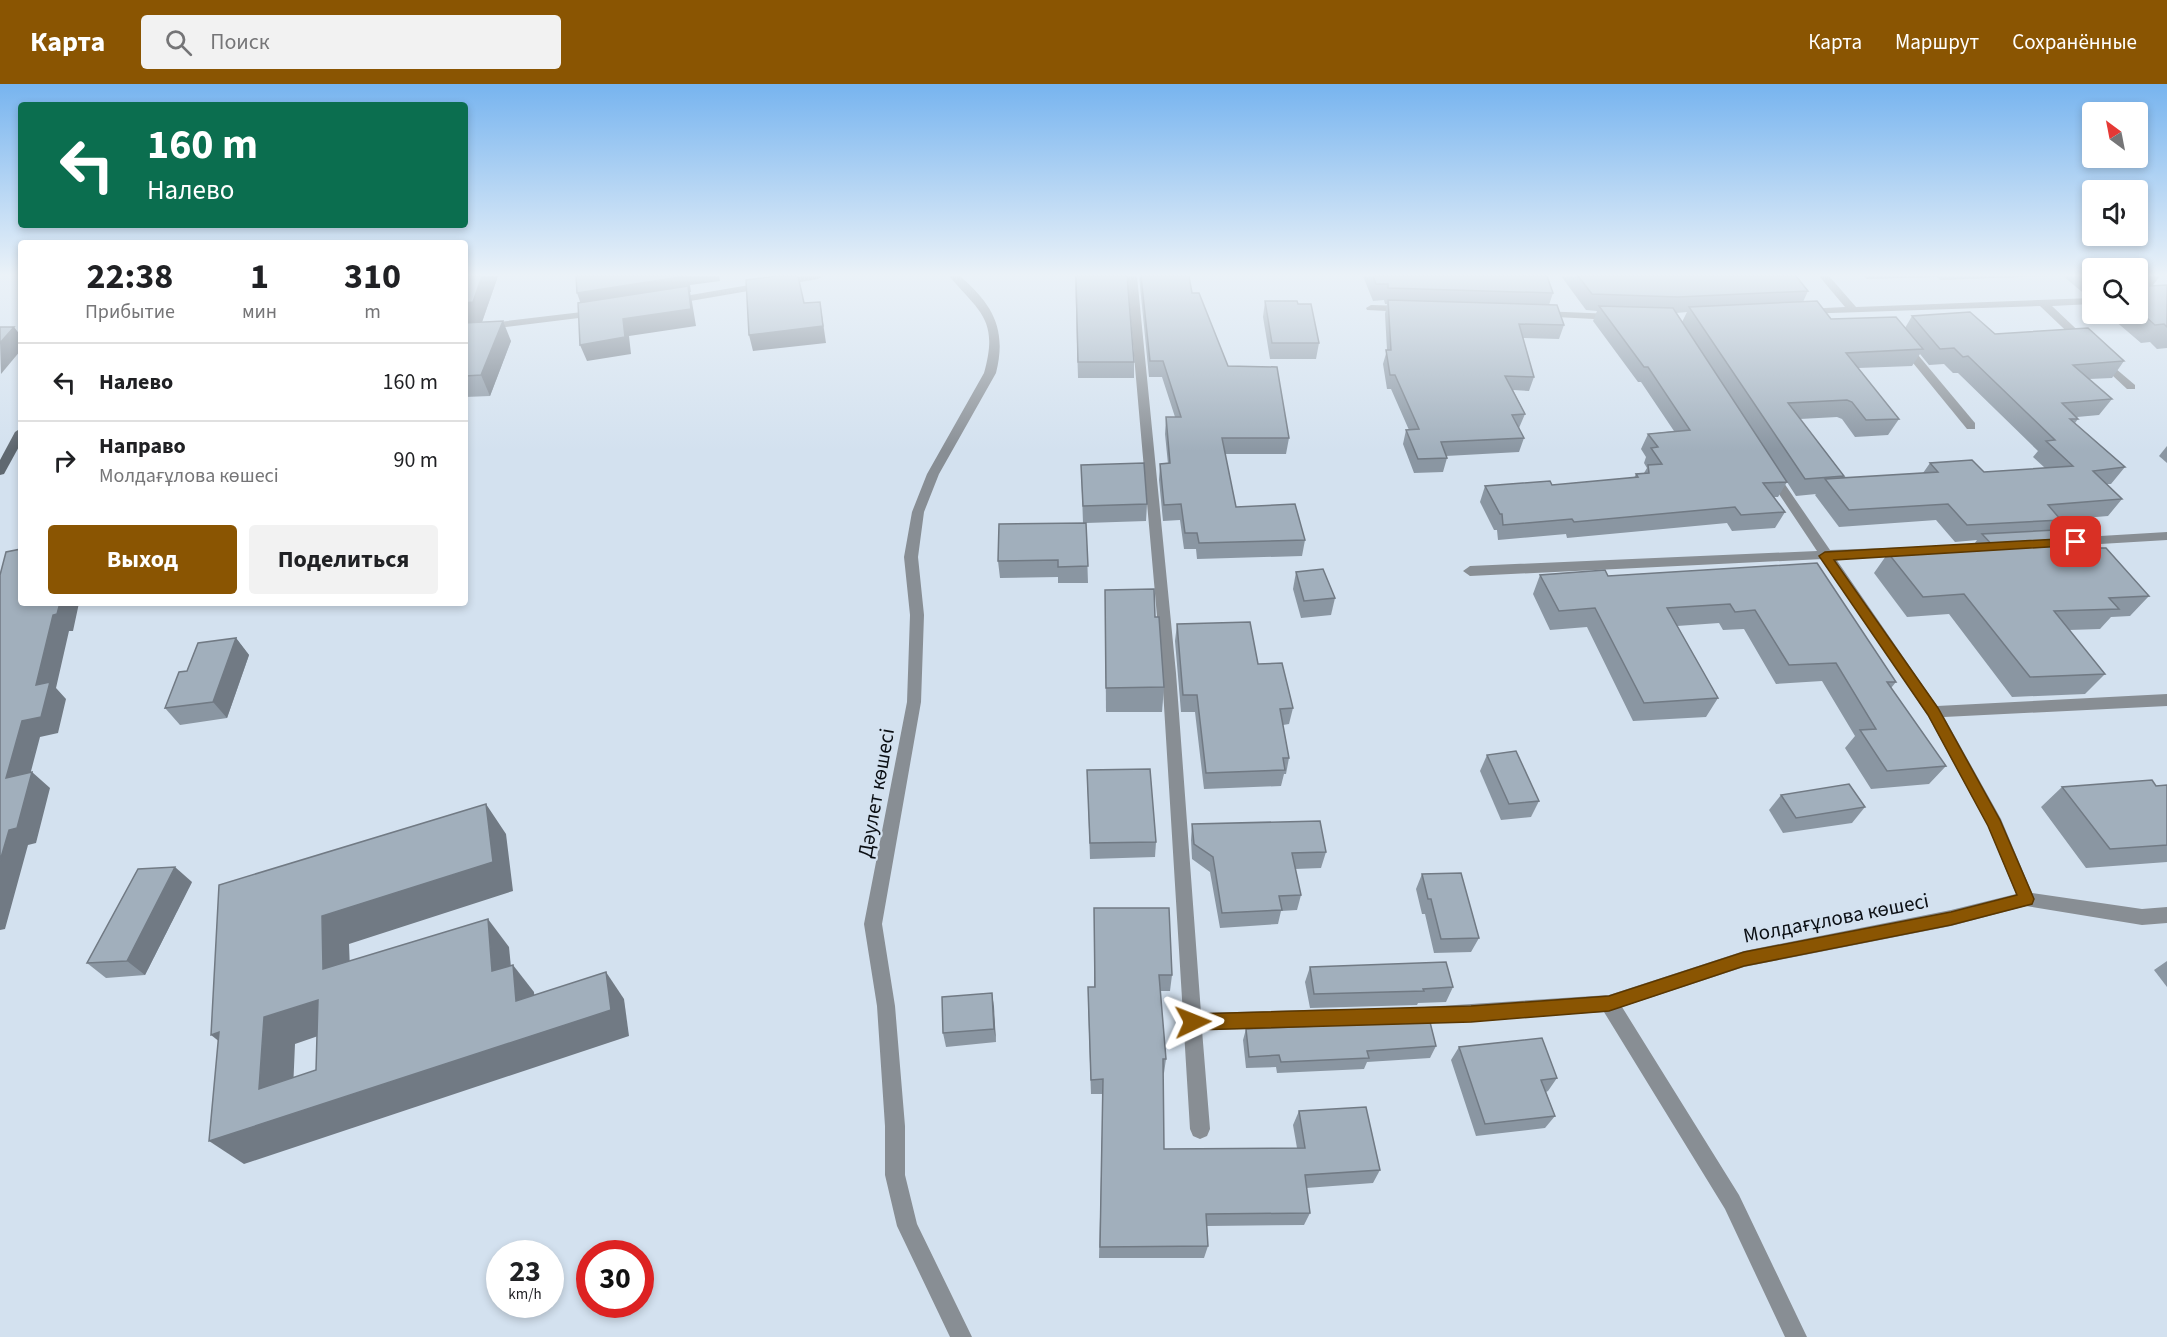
<!DOCTYPE html>
<html lang="ru">
<head>
<meta charset="utf-8">
<style>
  :root { --surface:#fff; --page:#f2f2f2; --text:#202124; --muted:#757577; --line:#e0e0e0; --accent:#8a5502 }
  body { margin:0; font-family:"Source Sans 3",sans-serif; background:var(--page); color:var(--text); height:100vh; display:flex; flex-direction:column; font-size:22px; white-space:nowrap }
  * { box-sizing:border-box; margin:0 }
  p { font-size:20px; color:var(--muted) }
  .icon { flex:none; width:33px; height:33px; fill:none; stroke:currentColor; stroke-width:2; stroke-linecap:round; stroke-linejoin:round }
  .map { position:relative; flex:1; overflow:hidden }
  .sheet { position:absolute; left:18px; top:156px; width:450px; height:366px; display:flex; flex-direction:column; background:var(--surface); border-radius:6px; box-shadow:0 3px 9px #0003 }
  .sheet>* { flex:none }
  .guide { position:absolute; left:18px; top:18px; width:450px; height:126px; border-radius:6px; box-shadow:0 3px 9px #0003; background:#0b6e4f; color:#fff; overflow:hidden }
  .needle { width:39px; rotate:328deg }
  .tools { position:absolute; left:2082px; top:18px; display:grid; gap:12px }
  .tools a { display:grid; place-items:center; width:66px; height:66px; border-radius:6px; background:var(--surface); box-shadow:0 3px 9px #0003; font-size:30px }
  .speed { position:absolute; left:486px; top:1156px; display:flex; gap:12px; font-size:30px; font-weight:700; text-align:center }
  .speed>* { display:grid; place-content:center; width:78px; height:78px; border-radius:50%; background:var(--surface); box-shadow:0 3px 9px #0003; line-height:1 }
  .speed small { font-size:15px; font-weight:400 }
  .speed .limit { border:9px solid #d22; background:#fff; color:#111 }
  .pin { position:absolute; display:grid; place-items:center; width:51px; height:51px; color:#fff; margin:-26px; border-radius:12px; box-shadow:0 3px 9px #0006 }
  .me { position:absolute; width:66px; margin:-33px; rotate:88deg; stroke-linejoin:round; filter:drop-shadow(0 0 4px #0008) }
  .turn { display:flex; align-items:center; gap:21px; height:126px; padding:0 30px; font-size:27px }
  .turn .icon { width:78px; height:78px; stroke-width:2.5 }
  .turn b { display:block; font-size:42px; line-height:51px }
  .eta { display:flex; justify-content:space-evenly; align-items:center; height:102px; text-align:center }
  .eta b { font-size:36px; font-weight:700; line-height:42px }
  .action { display:flex; gap:12px; margin-top:auto; padding:12px 30px }
  .action a { flex:1; height:69px; border-radius:6px; background:var(--accent); color:#fff; font-size:24px; font-weight:700; line-height:69px; text-align:center }
  .action a+a { background:var(--page); color:var(--text) }
  ul { padding:0; list-style:none }
  li { display:flex; align-items:center; gap:18px; height:78px; padding:0 30px; border-top:2px solid var(--line) }
  li div { flex:1 }
  li b { display:block; font-size:22px }
  li em { font-style:normal }
  header { display:flex; align-items:center; gap:36px; box-sizing:border-box; height:84px; padding:0 30px; background:var(--accent); color:#fff }
  header strong { font-size:28px }
  nav { display:flex; gap:33px; margin-inline-start:auto; font-size:21px }
  .search { width:420px; height:54px; background:var(--page); display:flex; align-items:center; gap:15px; box-sizing:border-box; padding:0 21px; border-radius:6px; color:var(--muted); font-size:22px }
  .map>svg:first-child { display:block }
</style>
</head>
<body>
<header>
<strong>Карта</strong>
<div class="search"><svg class="icon" aria-label="search" viewBox="0 0 24 24"><circle cx="10" cy="10" r="6"/><path d="M15 15l6 6"/></svg>Поиск</div>
<nav><a>Карта</a><a>Маршрут</a><a>Сохранённые</a></nav>
</header>
<div class="map">
<svg width="2167" height="1253" viewBox="0 0 2167 1253">
  <rect width="100%" height="100%" fill="#d3e1ef"/>
  <g fill="none" stroke-linecap="round" stroke-linejoin="round">
    <!-- street -->
    <g fill="#888e94" fill-rule="evenodd">
      <polygon points="802,192 823,192 818,195 673,220 668,217 673,214"/>
      <path d="M949,192H960C993,221 1007,245 996,289L939,390L924,428L918,473L924,531L921,618L882,840L895,922L905,1042V1091L917,1140L972,1253H950L897,1142L885,1091V1042L877,922L864,840L907,618L910,531L904,473L912,428L927,390L984,289C999,236 980,228 949,192Z"/>
      <polygon points="1127,192 1137,192 1176,589 1201,929 1337,925 1343,928 1346,934 1343,940 1337,943 1202,946 1210,1045 1207,1052 1200,1055 1193,1052 1190,1045 1162,589"/>
      <polygon points="1819,192 1829,192 1856,223 2092,214 2092,220 2052,222 2091,259 2085,262 2081,261 2040,222 1801,230 1800,228 1805,225 1845,223"/>
      <polygon points="1371,221 1407,222 1412,225 1407,228 1367,226 1366,224"/>
      <polygon points="599,226 604,229 603,231 465,248 465,242"/>
      <polygon points="1541,227 1613,230 1618,233 1613,236 1537,232 1536,230"/>
      <polygon points="1904,258 1908,259 1975,339 1975,345 1967,345 1900,263 1900,259"/>
      <polygon points="2102,273 2135,301 2135,305 2127,305 2098,278 2098,274"/>
      <polygon points="1771,385 1775,386 1830,466 1997,460 1999,463 1992,467 1836,475 1937,622 2167,610 2167,622 1944,633 2001,735 2032,809 2142,825 2167,823 2167,839 2142,841 2026,822 1951,842 1744,883 1622,923 1739,1111 1807,1253 1785,1253 1725,1125 1604,928 1409,940 1403,938 1400,932 1403,926 1409,924 1609,911 1744,867 1951,826 2016,810 1988,742 1928,632 1823,475 1470,492 1463,487 1470,482 1817,467 1765,389"/>
      <polygon points="2167,448 2167,456 2067,462 2060,458 2067,454"/>
    </g>
    <!-- secondary -->
    <polygon fill="#5f6870" fill-rule="evenodd" points="21,344 21,359 4,390 0,391 0,376 15,348"/>
  </g>
  <!-- wall -->
  <g fill="#8a96a2" fill-rule="evenodd">
    <polygon points="465,192 498,192 482,238 511,257 490,312 465,313"/>
    <polygon points="1075,192 1134,278 1134,294 1078,294"/>
    <polygon points="1139,192 1189,192 1192,209 1228,282 1289,354 1286,370 1225,370 1236,423 1305,456 1302,472 1197,475 1196,465 1184,465 1180,436 1163,437 1159,396 1160,380 1168,380 1165,350 1166,333 1175,333 1162,293 1149,293"/>
    <polygon points="1363,192 1547,192 1553,209 1549,221 1564,241 1559,255 1523,254 1534,293 1529,307 1513,306 1525,330 1519,344 1524,354 1519,368 1446,372 1447,374 1443,388 1414,389 1403,360 1406,346 1409,346 1391,305 1387,305 1383,280 1387,266 1385,230 1387,220 1385,220 1384,216 1373,217"/>
    <path d="M1561,192H1796L1808,207L1803,218L1831,235L1905,244L1912,232L2124,277L2112,294L2089,295L2112,315L2099,331L2077,333L2078,335L2075,339L2125,383L2111,400H2107L2122,415L2108,432L2060,436L2052,446L2092,464L2149,512L2130,532L2111,533L2100,545L2069,546L2105,590L2085,610L2012,613L1949,530L1907,533L1874,489L1888,469L1970,466L1977,456L1955,458L1936,436L1839,443L1815,411L1816,410L1796,412L1787,398L1778,413H1774L1785,428L1775,444L1732,447L1727,439L1567,454L1566,450L1498,456L1497,446H1494L1480,418L1485,402L1552,401L1634,394L1636,390L1644,389L1647,384L1644,379L1646,373L1641,365L1648,350L1674,347L1641,298H1638L1593,237L1597,227L1586,226ZM1687,228L1682,238L1676,229ZM1920,270L1929,281L1944,280L1953,289H1958L2038,367L2033,373L2045,384L1984,388L1930,379L1923,389L1843,394L1844,392L1800,335L1837,333L1842,335L1855,353L1888,351L1899,335L1858,284L1912,282Z"/>
    <polygon points="1864,192 2048,192 1941,196 1937,193 1867,195"/>
    <polygon points="2063,192 2092,192 2092,212 2087,212"/>
    <polygon points="2138,192 2152,202 2167,201 2167,264 2157,265 2150,258 2141,259 2107,230 2138,230"/>
    <polygon points="1265,217 1298,220 1319,259 1316,275 1270,275 1263,233"/>
    <polygon points="2167,362 2167,379 2159,372"/>
    <polygon points="1081,381 1147,420 1146,437 1086,439 1088,499 1058,499 1058,493 1000,494 998,477 1083,439"/>
    <polygon points="1817,479 1896,598 1891,604 1946,682 1929,700 1871,705 1845,664 1855,652 1822,597 1776,600 1744,545 1723,546 1719,539 1677,542 1718,614 1706,633 1633,637 1587,543 1550,546 1533,510 1540,491 1608,492"/>
    <polygon points="1296,488 1335,514 1331,531 1301,534 1293,505"/>
    <polygon points="1105,506 1155,533 1164,603 1162,628 1106,628"/>
    <polygon points="1177,540 1258,580 1293,624 1289,640 1283,641 1289,674 1286,690 1284,690 1281,702 1204,705 1195,628 1181,628 1175,557"/>
    <polygon points="236,554 249,571 227,634 180,641 165,624 187,587"/>
    <polygon points="1487,671 1539,717 1531,733 1501,736 1480,687"/>
    <polygon points="1087,686 1156,758 1155,773 1090,775"/>
    <polygon points="2167,701 2167,778 2086,784 2041,723 2062,703 2156,702"/>
    <polygon points="1781,711 1865,723 1852,739 1783,749 1769,726"/>
    <polygon points="1192,740 1326,768 1321,784 1295,785 1301,811 1297,826 1281,827 1278,840 1220,844 1210,788 1192,775 1191,756"/>
    <polygon points="1422,790 1479,854 1471,868 1434,869 1425,830 1422,830 1416,805"/>
    <polygon points="192,798 145,891 106,894 87,879"/>
    <polygon points="1094,824 1172,891 1170,907 1160,907 1166,975 1164,989 1163,990 1164,1065 1297,1064 1293,1041 1299,1027 1380,1086 1373,1099 1306,1104 1310,1129 1304,1141 1207,1142 1208,1162 1204,1174 1099,1174 1103,1010 1091,1010 1088,919 1088,903 1094,903"/>
    <polygon points="2167,877 2167,903 2154,886"/>
    <polygon points="1310,883 1453,903 1446,918 1418,919 1417,921 1310,924 1305,898"/>
    <polygon points="992,909 996,958 946,963 943,949"/>
    <polygon points="1318,933 1436,962 1430,974 1367,978 1364,985 1277,989 1276,983 1246,984 1243,956 1246,945 1315,942"/>
    <polygon points="1459,963 1557,994 1548,1007 1546,1008 1555,1032 1545,1044 1476,1052 1451,976"/>
  </g>
  <!-- shaded-wall -->
  <g fill="#717a84">
    <polygon points="482,192 498,192 482,238 465,241 465,219"/>
    <polygon points="686,192 719,192 720,197 690,201 691,208 690,208 692,218 696,242 629,252 631,270 587,277 580,261 583,226 577,209"/>
    <polygon points="2160,192 2147,209 2150,193"/>
    <polygon points="820,218 826,259 753,267 749,251"/>
    <polygon points="503,237 511,257 490,312 481,291"/>
    <polygon points="14,243 21,252 21,266 1,290 0,259"/>
    <polygon points="60,519 79,519 73,547 69,547 56,604 66,615 58,649 40,653 25,710 6,694 22,637 36,601 53,531"/>
    <polygon points="236,554 249,571 227,634 213,618"/>
    <polygon points="32,688 50,704 36,759 28,761 5,845 0,846 0,777 9,746"/>
    <polygon points="486,720 506,750 513,807 349,860 351,912 323,885 322,832"/>
    <polygon points="175,783 192,798 145,891 127,877"/>
    <polygon points="488,835 509,863 514,914 492,887"/>
    <polygon points="513,881 534,908 537,943 516,917"/>
    <polygon points="606,888 624,915 629,952 244,1080 209,1057"/>
    <polygon points="992,909 994,923 996,958 994,945"/>
    <polygon points="318,916 347,942 295,960 292,1029 259,1005 264,933"/>
    <polygon points="219,948 244,977 211,951"/>
  </g>
  <!-- building -->
  <g fill="#a1afbc" stroke="#717a84" stroke-width="1.5" fill-rule="evenodd">
    <polygon points="465,192 482,192 473,218 465,219"/>
    <polygon points="576,192 686,192 577,209"/>
    <polygon points="777,192 798,192 804,219 820,218 823,242 749,251 746,196"/>
    <polygon points="1076,192 1127,192 1134,278 1078,278"/>
    <polygon points="1141,192 1189,192 1192,209 1199,209 1228,282 1277,283 1289,354 1222,354 1236,423 1295,420 1305,456 1199,459 1197,449 1185,449 1181,420 1164,421 1160,380 1170,379 1166,333 1181,333 1163,277 1150,277"/>
    <polygon points="1373,192 1547,192 1553,209 1388,204 1388,200 1376,200"/>
    <polygon points="1578,192 1796,192 1808,207 1678,213 1592,210"/>
    <polygon points="2138,192 2157,192 2150,193 2150,202 2167,201 2167,243 2164,240 2155,241 2138,226"/>
    <polygon points="688,202 691,225 623,235 625,253 580,261 578,219"/>
    <polygon points="1388,216 1557,221 1564,241 1519,240 1534,293 1505,292 1525,330 1512,331 1524,354 1441,358 1447,374 1418,375 1406,346 1419,345 1395,291 1390,291 1386,266 1391,266"/>
    <polygon points="1265,217 1297,217 1298,220 1311,220 1319,259 1272,259"/>
    <polygon points="1817,217 1831,235 1896,233 1923,265 1846,269 1899,335 1866,336 1852,318 1847,316 1788,319 1844,392 1805,395 1689,223"/>
    <polygon points="1599,222 1673,224 1787,398 1763,399 1785,428 1741,431 1735,423 1574,438 1572,435 1503,441 1502,430 1500,430 1485,402 1550,397 1552,401 1638,393 1636,390 1649,389 1648,381 1662,380 1651,364 1658,363 1648,350 1690,346 1648,283 1644,283"/>
    <polygon points="1970,228 1995,250 2088,244 2124,277 2073,281 2112,315 2062,319 2078,335 2070,335 2125,383 2093,387 2122,415 2048,421 2061,436 1967,441 1948,420 1849,426 1825,395 1938,388 1930,379 1972,376 1984,388 2073,382 2046,357 2055,356 1968,272 1963,273 1954,264 1940,265 1912,232"/>
    <polygon points="465,229 469,229 465,239 503,237 481,291 465,292"/>
    <polygon points="0,243 14,243 0,259"/>
    <polygon points="1144,379 1147,420 1083,422 1081,381"/>
    <polygon points="1086,439 1088,482 1058,483 1058,476 998,477 999,440"/>
    <polygon points="2074,445 2092,464 2106,464 2149,512 2109,514 2119,525 2054,527 2105,590 2030,593 1964,510 1923,513 1888,469 1996,465 1982,450"/>
    <polygon points="21,465 21,519 60,519 57,530 53,531 36,601 50,598 41,633 22,637 6,694 32,688 17,744 9,746 0,777 0,491 6,468"/>
    <polygon points="1817,479 1896,598 1887,598 1946,682 1887,687 1860,646 1876,645 1836,579 1789,581 1755,526 1735,528 1730,520 1667,524 1718,614 1644,619 1595,524 1559,527 1540,491 1605,486 1608,492"/>
    <polygon points="1323,485 1335,514 1304,517 1296,488"/>
    <polygon points="1154,505 1155,533 1159,533 1164,603 1106,604 1105,506"/>
    <polygon points="1250,538 1258,580 1282,579 1293,624 1280,625 1289,674 1283,674 1285,686 1206,689 1197,611 1183,611 1177,540"/>
    <polygon points="236,554 213,618 165,624 179,588 187,587 198,559"/>
    <polygon points="1516,667 1539,717 1509,720 1487,671"/>
    <polygon points="1150,685 1156,758 1090,759 1087,686"/>
    <polygon points="2152,696 2156,702 2167,701 2167,761 2110,765 2062,703"/>
    <polygon points="1849,700 1865,723 1796,734 1781,711"/>
    <path d="M486,720L493,778L322,832L323,885L488,835L492,887L513,881L516,917L606,888L611,926L209,1057L219,948L211,951L219,801ZM318,916L316,986L259,1005L264,933Z"/>
    <polygon points="1320,737 1326,768 1292,769 1301,811 1279,812 1282,826 1222,829 1213,773 1194,760 1192,740"/>
    <polygon points="175,783 127,877 87,879 138,785"/>
    <polygon points="1461,789 1479,854 1441,855 1431,815 1428,815 1422,790"/>
    <polygon points="1094,824 1169,824 1172,891 1159,891 1166,975 1163,975 1164,1065 1305,1064 1299,1027 1366,1023 1380,1086 1305,1091 1310,1129 1206,1130 1208,1162 1100,1163 1103,995 1091,996 1088,903 1095,903"/>
    <polygon points="1446,878 1453,903 1423,905 1424,907 1314,910 1310,883"/>
    <polygon points="992,909 994,945 943,949 942,913"/>
    <polygon points="1428,930 1436,962 1367,967 1369,974 1281,978 1279,971 1249,973 1246,945 1319,942 1318,933"/>
    <polygon points="1542,954 1557,994 1541,996 1555,1032 1485,1040 1459,963"/>
  </g>
  <!-- sky -->
  <linearGradient id="sky" x2="0" y2="1"><stop stop-color="#77b4ef"/><stop offset="0.52" stop-color="#ebf2f8"/><stop offset="1" stop-color="#ebf2f8" stop-opacity="0"/></linearGradient>
  <rect width="2167" height="367" fill="url(#sky)"/>
  <!-- route -->
  <polygon fill="#8a5502" stroke="#5a3701" stroke-width="1.5" points="2076,454 2082,458 2080,461 1834,476 1938,624 2000,736 2034,815 2032,820 1951,841 1744,882 1609,927 1471,938 1193,946 1187,944 1185,938 1187,933 1193,930 1471,922 1609,912 1744,868 1951,828 2017,811 1988,742 1928,631 1819,472 1825,468"/>
  <g text-anchor="middle" stroke-width="4.5" stroke-linejoin="round" paint-order="stroke">
    <!-- street labels -->
    <g font-size="21" fill="#0b0f14" stroke="#d3e1ef">
      <text transform="translate(876 709) rotate(-80)" y="7">Дәулет көшесі</text>
      <text transform="translate(1836 834) rotate(-11)" y="7">Молдағұлова көшесі</text>
    </g>
  </g>
</svg>
<div class="tools">
<a><svg class="needle" viewBox="-14 -14 28 28"><path d="M0-13l5 13h-10z" fill="#e53935"/><path d="M0 13l5-13h-10z" fill="#757577"/></svg></a>
<a><svg class="icon" aria-label="sound" viewBox="0 0 24 24"><path d="M4 9h4l5-4v14l-5-4H4zM17 9q2 3 0 6"/></svg></a>
<a><svg class="icon" aria-label="search" viewBox="0 0 24 24"><circle cx="10" cy="10" r="6"/><path d="M15 15l6 6"/></svg></a>
</div>
<div class="speed"><div>23<small>km/h</small></div><div class="limit">30</div></div>
<div class="pin" style="left:2076px;top:458px;background:#d93025"><svg class="icon" aria-label="arrive" viewBox="0 0 24 24"><path d="M6 21V4h12l-3 4 3 4H6"/></svg></div>
<svg class="me" style="left:1193px;top:938px" viewBox="-20 -20 40 40"><path d="M0-17L14 15 0 8-14 15z" fill="#8a5502" stroke="#fff" stroke-width="4"/></svg>
<div class="guide">
<div class="turn"><svg class="icon" aria-label="left" viewBox="0 0 24 24"><path d="M17 20v-9H6M10 6l-5 5 5 5"/></svg><div><b>160 m</b>Налево</div></div>
</div>
<section class="sheet">
<div class="eta">
<div><b>22:38</b><p>Прибытие</p></div>
<div><b>1</b><p>мин</p></div>
<div><b>310</b><p>m</p></div>
</div>
<ul>
<li><svg class="icon" aria-label="left" viewBox="0 0 24 24"><path d="M17 20v-9H6M10 6l-5 5 5 5"/></svg><div><b>Налево</b></div><em>160 m</em></li>
<li><svg class="icon" aria-label="right" viewBox="0 0 24 24"><path d="M7 20v-9h11M14 6l5 5-5 5"/></svg><div><b>Направо</b><p>Молдағұлова көшесі</p></div><em>90 m</em></li>
</ul>
<div class="action"><a>Выход</a><a>Поделиться</a></div>
</section>
</div>
</body>
</html>
